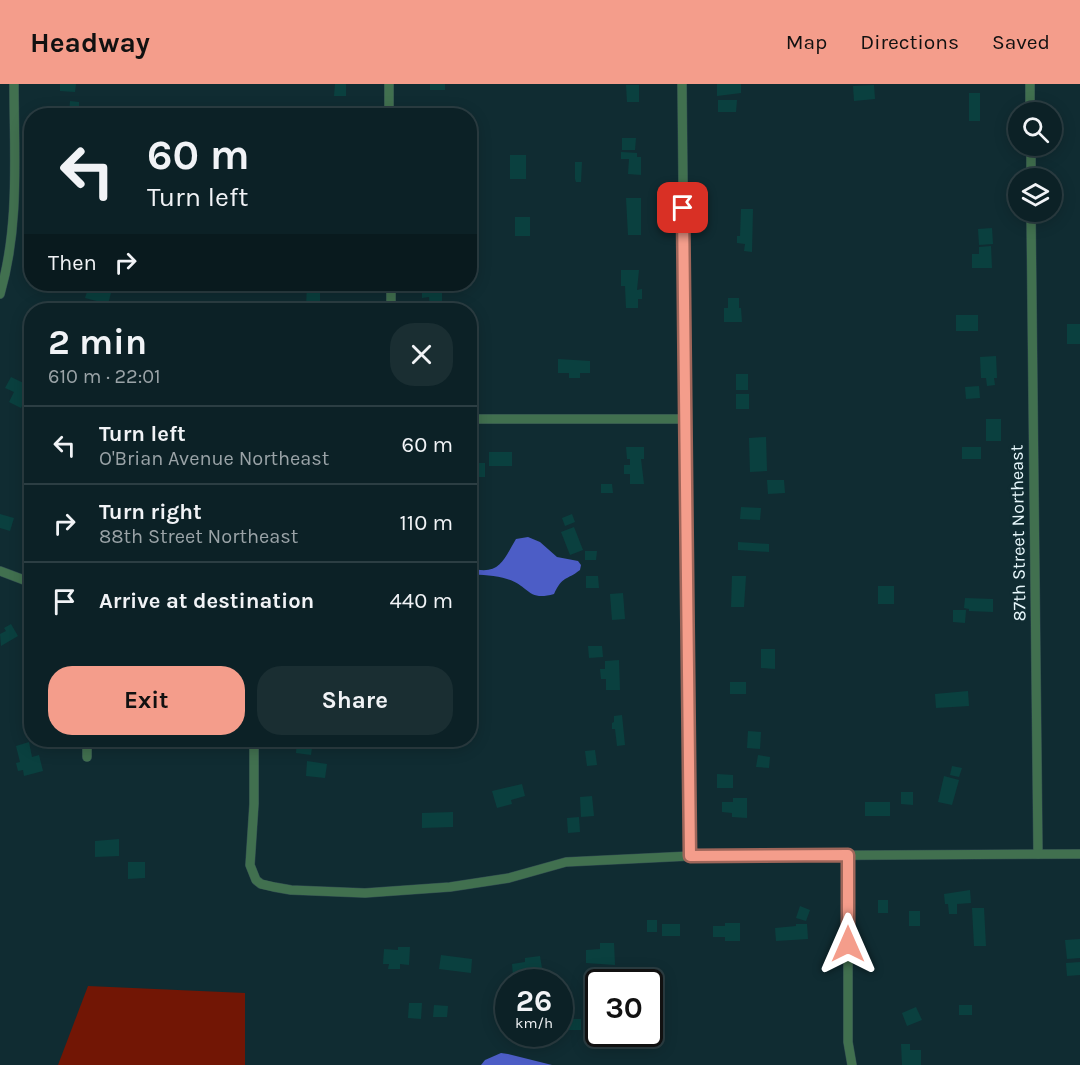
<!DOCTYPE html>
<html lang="en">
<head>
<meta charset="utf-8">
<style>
  :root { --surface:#0c2126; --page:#1a2e32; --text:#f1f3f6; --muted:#9aa3a7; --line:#2c3e43; --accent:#f49d8b }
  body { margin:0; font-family:Karla,sans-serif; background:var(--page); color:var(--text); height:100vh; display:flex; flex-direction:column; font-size:22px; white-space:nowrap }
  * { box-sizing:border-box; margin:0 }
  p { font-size:20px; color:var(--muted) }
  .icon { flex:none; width:33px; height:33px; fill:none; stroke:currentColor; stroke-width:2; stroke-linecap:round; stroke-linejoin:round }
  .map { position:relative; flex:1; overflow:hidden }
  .side { position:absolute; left:24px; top:219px; width:453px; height:444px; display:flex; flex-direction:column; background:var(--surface); border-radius:24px; box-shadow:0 3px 15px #0003,0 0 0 2px var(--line) }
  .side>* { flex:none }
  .top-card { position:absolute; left:24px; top:24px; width:453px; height:183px; border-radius:24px; box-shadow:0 3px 15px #0003,0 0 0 2px var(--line); background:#0c2126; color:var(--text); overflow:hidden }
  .fabs { position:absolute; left:1008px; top:18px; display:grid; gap:12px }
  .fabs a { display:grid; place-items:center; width:54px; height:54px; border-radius:50%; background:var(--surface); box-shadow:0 3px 15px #0003,0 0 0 2px var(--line); font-size:30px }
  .speed { position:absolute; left:495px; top:885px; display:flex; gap:12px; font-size:30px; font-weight:700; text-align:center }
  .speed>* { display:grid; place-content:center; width:78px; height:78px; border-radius:50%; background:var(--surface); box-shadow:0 3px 15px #0003,0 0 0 2px var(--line); line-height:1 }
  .speed small { font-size:15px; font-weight:400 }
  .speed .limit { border:3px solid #111; border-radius:9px; background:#fff; color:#111 }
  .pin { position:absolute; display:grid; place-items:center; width:51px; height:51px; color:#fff; margin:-26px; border-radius:12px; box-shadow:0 3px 9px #0006 }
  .me { position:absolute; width:66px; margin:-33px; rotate:0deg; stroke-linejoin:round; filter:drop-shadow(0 0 4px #0008) }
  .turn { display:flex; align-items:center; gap:21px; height:126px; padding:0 24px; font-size:27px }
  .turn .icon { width:78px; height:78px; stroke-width:2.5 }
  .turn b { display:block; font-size:42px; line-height:51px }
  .then { display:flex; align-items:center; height:57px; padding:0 24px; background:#0003; gap:12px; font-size:22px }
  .round { display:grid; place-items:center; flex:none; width:63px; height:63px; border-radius:24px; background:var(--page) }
  .overview { display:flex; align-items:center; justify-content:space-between; height:102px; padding:0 24px }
  h1 { font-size:36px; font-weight:700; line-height:45px }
  .button { display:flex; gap:12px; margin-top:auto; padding:12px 24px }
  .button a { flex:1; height:69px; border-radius:24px; background:var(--accent); color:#111; font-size:24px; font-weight:700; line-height:69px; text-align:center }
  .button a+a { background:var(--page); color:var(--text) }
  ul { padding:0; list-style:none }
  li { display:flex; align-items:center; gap:18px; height:78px; padding:0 24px; border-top:2px solid var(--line) }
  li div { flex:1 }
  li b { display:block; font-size:22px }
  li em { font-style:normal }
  header { display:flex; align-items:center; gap:36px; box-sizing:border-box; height:84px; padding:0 30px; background:var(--accent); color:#111 }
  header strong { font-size:28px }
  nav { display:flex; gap:33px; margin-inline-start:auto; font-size:21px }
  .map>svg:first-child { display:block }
</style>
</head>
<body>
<header>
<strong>Headway</strong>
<nav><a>Map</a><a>Directions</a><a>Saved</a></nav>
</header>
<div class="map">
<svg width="1080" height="981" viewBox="0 0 1080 981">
  <rect width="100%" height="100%" fill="#102c32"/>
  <!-- green -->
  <polygon fill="#721605" points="88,902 245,909 245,981 58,981"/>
  <!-- water -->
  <g fill="#4c5dc6">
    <path d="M528,453L540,458L557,473L578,477L581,481L580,486C566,497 563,491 554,510C527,518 529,501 507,495C496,491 481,491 470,490V484C499,492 503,477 516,455Z"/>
    <polygon points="501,969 508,970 552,981 481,981 485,976"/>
  </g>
  <!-- building -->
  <g fill="#0a403f">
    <polygon points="60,0 76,0 75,8 60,7"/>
    <polygon points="335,0 346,0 346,12 334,12"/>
    <rect x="430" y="0" width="15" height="6"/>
    <polygon points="717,0 741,0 741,9 717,12"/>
    <polygon points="626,1 639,1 639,18 627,18"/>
    <polygon points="874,1 875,15 854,17 853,2"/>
    <rect x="969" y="9" width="11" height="28"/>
    <polygon points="718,16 737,16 736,28 718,28"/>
    <polygon points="70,17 79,18 79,30 69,29"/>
    <polygon points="622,54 636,54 635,66 622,66"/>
    <polygon points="621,68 637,69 637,73 641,73 641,91 628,90 629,75 621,75"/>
    <rect x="510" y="71" width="16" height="24"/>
    <polygon points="575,78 582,78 581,98 576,98 575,95"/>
    <polygon points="626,114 641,114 641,151 628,151"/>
    <polygon points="741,125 753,125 752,168 744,167 745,160 737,159 737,152 740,152"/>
    <rect x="515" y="133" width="15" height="19"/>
    <polygon points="992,144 993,160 979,161 978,145"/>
    <polygon points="991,162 992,184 972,184 972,170 979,170 979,163"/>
    <polygon points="621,186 639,186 637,206 642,205 642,215 638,215 638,224 626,224 625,202 621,202"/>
    <polygon points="95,200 104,201 114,200 112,207 95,202"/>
    <polygon points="307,200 320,200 320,224 306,223"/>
    <polygon points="422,200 442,200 442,226 430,226 429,213 422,214"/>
    <polygon points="89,202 111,209 108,220 85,214"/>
    <polygon points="728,214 739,214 739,224 741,224 742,238 724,238 724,224 728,224"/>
    <rect x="956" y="231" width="22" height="16"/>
    <rect x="1067" y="240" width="13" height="20"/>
    <polygon points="996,272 997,294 994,294 995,301 987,302 986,294 981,294 980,273"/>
    <polygon points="558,275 590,277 590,289 580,289 580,294 569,294 569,289 558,289"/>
    <rect x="736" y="290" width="12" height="16"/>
    <polygon points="11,293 32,303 21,324 9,318 14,308 5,304"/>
    <polygon points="979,302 980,314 966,315 965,303"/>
    <rect x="736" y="310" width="13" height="15"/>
    <rect x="986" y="335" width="15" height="22"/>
    <polygon points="766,353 767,387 750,388 749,354"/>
    <polygon points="626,363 644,363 644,375 641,375 644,400 630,400 630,390 624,390 624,381 630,381 630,375 627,375"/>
    <rect x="962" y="363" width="19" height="12"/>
    <rect x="489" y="368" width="23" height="14"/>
    <rect x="472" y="379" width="13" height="14"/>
    <polygon points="767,396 784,396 785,409 768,410"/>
    <polygon points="601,400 612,400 613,409 601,409"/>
    <polygon points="741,423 761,424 760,436 740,435"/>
    <polygon points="0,430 14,434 10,447 0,444"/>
    <polygon points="572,430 575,438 565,442 562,434"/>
    <polygon points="574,443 583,466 570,471 561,448"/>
    <polygon points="738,458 769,460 769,468 738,466"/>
    <polygon points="585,467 597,467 596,476 585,476"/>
    <polygon points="586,492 598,492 599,504 586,504"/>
    <polygon points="732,492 746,492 744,523 731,523"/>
    <rect x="878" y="502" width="16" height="18"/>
    <polygon points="623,509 625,535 612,536 610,510"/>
    <polygon points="965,514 993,515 993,528 969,527 969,525 964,524"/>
    <polygon points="953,526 966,526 965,539 953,538"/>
    <polygon points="11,540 18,552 1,562 0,550 6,547 4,544"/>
    <polygon points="588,562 602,562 603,573 589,574"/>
    <polygon points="761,565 775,565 775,585 761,584"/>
    <polygon points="619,576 620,606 606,606 606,595 601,595 600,585 605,585 605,577"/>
    <rect x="730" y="598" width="16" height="12"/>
    <polygon points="968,607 969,622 936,624 935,610"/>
    <polygon points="32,629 32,644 28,645 22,633"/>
    <polygon points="622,631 625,661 617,662 615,645 612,645 612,639 614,638 614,632"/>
    <polygon points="748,647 761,648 760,665 747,664"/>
    <polygon points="297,656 313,656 311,671 296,669"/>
    <polygon points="29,658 32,673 39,671 43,687 24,692 23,686 18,687 16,679 20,678 16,662"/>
    <polygon points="595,666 597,681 587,682 585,667"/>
    <polygon points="758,671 770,673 769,684 756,683"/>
    <polygon points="307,677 327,680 325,694 306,692"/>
    <polygon points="952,682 962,684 959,693 950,691"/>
    <polygon points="717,690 733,691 733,704 717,704"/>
    <polygon points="944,692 959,696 952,721 938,718"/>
    <polygon points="522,700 525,712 511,716 512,720 497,724 492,707"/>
    <polygon points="901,708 913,708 913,721 901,720"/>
    <polygon points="592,712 594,732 581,733 580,713"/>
    <polygon points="733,714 747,714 747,734 732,733 732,729 722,728 722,718 733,718"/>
    <rect x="865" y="718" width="25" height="14"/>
    <polygon points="453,728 453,743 422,744 422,729"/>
    <polygon points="579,733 580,748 568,749 567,734"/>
    <polygon points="119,755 119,772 95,773 95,757"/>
    <polygon points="128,778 145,778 145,794 128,795"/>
    <polygon points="970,806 971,819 957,820 957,830 949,830 948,820 945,820 944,810"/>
    <rect x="878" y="816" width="10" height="13"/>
    <polygon points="800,822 810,826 806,837 796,834"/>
    <polygon points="972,824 984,824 986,862 974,862"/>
    <rect x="909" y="827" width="11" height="15"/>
    <rect x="647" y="836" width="10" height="12"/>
    <polygon points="725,839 740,839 740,857 725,857 725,853 713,853 713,842 725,842"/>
    <rect x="662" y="840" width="18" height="12"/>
    <polygon points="796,840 807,840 808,855 776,857 775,844 796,842"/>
    <polygon points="1080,855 1080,874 1067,875 1065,856"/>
    <polygon points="600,859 614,859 615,881 586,879 586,866 600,865"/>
    <polygon points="398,863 410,863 409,881 400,880 400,885 388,885 389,880 383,880 384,865 398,866"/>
    <polygon points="441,871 472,875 471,889 439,885"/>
    <polygon points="540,872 543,890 513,892 512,880 525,878 525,874"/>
    <polygon points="1080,878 1080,891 1067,892 1066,879"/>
    <polygon points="409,919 422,919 421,935 408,934"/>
    <polygon points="434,921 448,922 447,933 433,933"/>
    <rect x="959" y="921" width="13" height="10"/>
    <polygon points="916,923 922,936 907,942 902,929"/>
    <polygon points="563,935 581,935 581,946 562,946"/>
    <polygon points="901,960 910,960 910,966 921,966 921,981 902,981"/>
  </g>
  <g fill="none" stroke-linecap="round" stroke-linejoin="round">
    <defs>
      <g id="street">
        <polyline points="389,0 389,32"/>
        <polyline points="682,0 690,772"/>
        <polyline points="1030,0 1030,28"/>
        <polyline points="1031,62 1031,94"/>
        <polyline points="1031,128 1038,770"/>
        <polyline points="391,200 391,226"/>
        <path d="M0,210C20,141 14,71 14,0"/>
        <polyline points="470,335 685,335"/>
        <polyline points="0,487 24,496 32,501"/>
        <polyline points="87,656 87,673"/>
        <polyline points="254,656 254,720 250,781 256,796 261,800 274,803 291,806 365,809 450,803 509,794 566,778 690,772 1080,770"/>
        <polyline points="848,771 848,958 852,981"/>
      </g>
    </defs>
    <!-- street casing -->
    <use href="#street" stroke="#2e494e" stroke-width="10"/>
    <!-- street -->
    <use href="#street" stroke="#41704f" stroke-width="9"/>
  </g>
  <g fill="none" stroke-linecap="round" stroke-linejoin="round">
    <defs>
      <polyline id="route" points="683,124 690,772 848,771 848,860"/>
    </defs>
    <!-- route casing -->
    <use href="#route" stroke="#9f665a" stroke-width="15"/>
    <!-- route -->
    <use href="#route" stroke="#f49d8b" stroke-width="10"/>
  </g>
  <g text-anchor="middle" stroke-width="6" stroke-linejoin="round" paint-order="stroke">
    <!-- street labels -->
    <g font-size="18" fill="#e8f8fc" stroke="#102c32">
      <text transform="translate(1018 449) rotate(-91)" y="6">87th Street Northeast</text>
    </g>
  </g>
</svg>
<div class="fabs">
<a><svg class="icon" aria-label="search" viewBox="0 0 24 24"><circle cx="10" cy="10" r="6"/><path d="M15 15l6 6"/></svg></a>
<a><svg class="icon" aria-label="layers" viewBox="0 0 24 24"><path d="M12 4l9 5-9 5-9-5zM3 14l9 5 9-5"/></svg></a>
</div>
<div class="speed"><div>26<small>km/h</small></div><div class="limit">30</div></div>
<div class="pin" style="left:683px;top:124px;background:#d93025"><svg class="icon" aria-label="arrive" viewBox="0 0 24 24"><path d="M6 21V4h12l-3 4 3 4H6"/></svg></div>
<svg class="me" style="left:848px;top:860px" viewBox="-20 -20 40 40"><path d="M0-17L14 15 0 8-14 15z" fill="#f49d8b" stroke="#fff" stroke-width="4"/></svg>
<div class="top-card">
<div class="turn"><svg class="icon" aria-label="left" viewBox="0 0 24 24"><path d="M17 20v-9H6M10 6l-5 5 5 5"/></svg><div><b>60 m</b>Turn left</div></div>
<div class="then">Then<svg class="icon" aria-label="right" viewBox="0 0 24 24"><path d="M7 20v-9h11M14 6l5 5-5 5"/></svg></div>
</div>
<section class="side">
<div class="overview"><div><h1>2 min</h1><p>610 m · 22:01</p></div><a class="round"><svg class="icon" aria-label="close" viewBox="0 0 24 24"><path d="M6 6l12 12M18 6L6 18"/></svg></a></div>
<ul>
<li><svg class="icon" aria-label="left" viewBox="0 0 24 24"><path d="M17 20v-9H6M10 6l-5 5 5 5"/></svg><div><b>Turn left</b><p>O'Brian Avenue Northeast</p></div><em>60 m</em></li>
<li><svg class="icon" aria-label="right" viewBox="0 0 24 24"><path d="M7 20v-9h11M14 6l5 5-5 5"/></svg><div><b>Turn right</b><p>88th Street Northeast</p></div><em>110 m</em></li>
<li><svg class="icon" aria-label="arrive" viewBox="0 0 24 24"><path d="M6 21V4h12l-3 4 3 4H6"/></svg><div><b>Arrive at destination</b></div><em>440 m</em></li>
</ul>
<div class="button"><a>Exit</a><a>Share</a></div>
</section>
</div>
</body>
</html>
